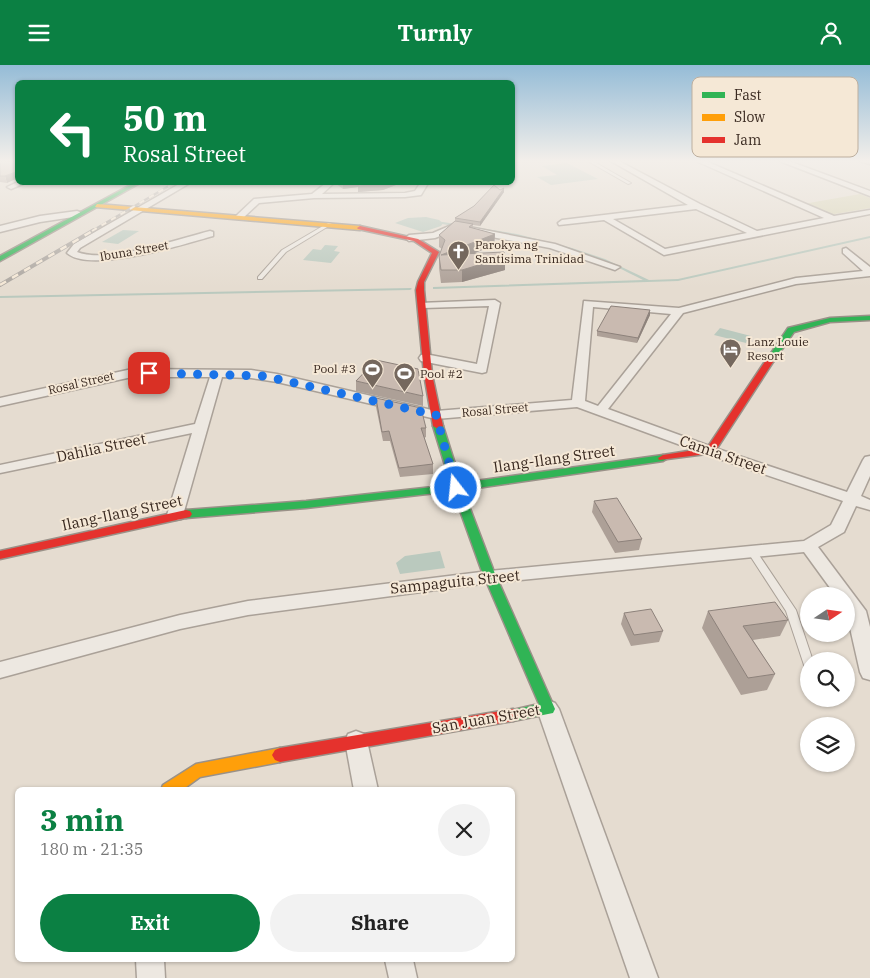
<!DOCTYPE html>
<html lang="en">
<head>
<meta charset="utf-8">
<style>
  :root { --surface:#fff; --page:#f2f2f2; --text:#222; --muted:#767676; --accent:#0b8043 }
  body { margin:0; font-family:"IBM Plex Serif",serif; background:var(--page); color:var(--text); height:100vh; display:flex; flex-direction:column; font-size:19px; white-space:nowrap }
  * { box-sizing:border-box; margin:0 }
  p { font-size:16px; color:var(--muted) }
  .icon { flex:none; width:28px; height:28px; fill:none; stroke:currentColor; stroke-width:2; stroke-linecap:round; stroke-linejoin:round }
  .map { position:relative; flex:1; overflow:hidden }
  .panel { position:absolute; left:15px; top:722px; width:500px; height:175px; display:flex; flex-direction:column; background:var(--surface); border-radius:8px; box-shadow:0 1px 4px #0004 }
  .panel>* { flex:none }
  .hud { position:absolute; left:15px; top:15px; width:500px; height:105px; border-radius:8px; box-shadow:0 1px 4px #0004; background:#0b8043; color:#fff; overflow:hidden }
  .needle { width:32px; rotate:77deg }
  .buttons { position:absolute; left:800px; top:522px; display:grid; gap:10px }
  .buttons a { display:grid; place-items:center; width:55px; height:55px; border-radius:50%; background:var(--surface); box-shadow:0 1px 4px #0004; font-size:25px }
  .pin { position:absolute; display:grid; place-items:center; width:42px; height:42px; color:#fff; margin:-21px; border-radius:10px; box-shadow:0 2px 8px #0006 }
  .me { position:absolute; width:55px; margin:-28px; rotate:344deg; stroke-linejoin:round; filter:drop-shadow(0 0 4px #0008) }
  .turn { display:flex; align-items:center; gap:18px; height:105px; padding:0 25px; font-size:22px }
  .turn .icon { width:65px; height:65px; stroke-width:2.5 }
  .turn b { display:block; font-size:35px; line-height:42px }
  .round { display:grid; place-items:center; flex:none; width:52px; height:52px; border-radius:26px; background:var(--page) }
  .head { display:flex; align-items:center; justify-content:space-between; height:85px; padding:0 25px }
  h1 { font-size:30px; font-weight:700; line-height:38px; color:var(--accent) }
  .button { display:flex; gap:10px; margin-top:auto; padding:10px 25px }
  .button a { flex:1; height:58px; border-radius:30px; background:var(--accent); color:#fff; font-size:20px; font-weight:700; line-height:58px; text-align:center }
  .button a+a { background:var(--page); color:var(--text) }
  header { display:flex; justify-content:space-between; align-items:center; height:65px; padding:0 25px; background:var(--accent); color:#fff; font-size:22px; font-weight:700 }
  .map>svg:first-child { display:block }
</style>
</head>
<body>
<header><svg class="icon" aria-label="menu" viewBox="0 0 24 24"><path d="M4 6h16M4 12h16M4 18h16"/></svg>Turnly<svg class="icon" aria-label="person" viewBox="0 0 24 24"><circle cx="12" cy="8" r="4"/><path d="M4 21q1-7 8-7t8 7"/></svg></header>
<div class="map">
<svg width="870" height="913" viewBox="0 0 870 913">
  <rect width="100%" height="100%" fill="#e5dcd0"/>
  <!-- green -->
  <polygon fill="#d7d3b3" points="860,129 870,133 870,143 829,150 807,141 809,138"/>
  <!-- water -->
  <g fill="#bac9be">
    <polygon points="567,98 598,114 551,120 537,112 557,110 542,101"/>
    <polygon points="426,152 439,155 443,158 441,161 423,167 395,158 408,153"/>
    <polygon points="123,165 139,166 118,179 102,177"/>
    <polygon points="325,180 338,181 334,186 340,187 331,198 303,195 313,184 321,185"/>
    <polygon points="720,263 751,271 746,278 714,270"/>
    <polygon points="440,486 445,503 400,509 396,498 405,491"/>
  </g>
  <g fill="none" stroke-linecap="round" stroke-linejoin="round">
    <!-- stream -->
    <g fill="#bac9be" fill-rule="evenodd">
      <path d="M443,157L517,169L572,183L605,194L649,215L678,214L870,171V173L678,216L434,224H433V222L643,215C625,206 607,196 587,190C540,173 491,167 442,159V157Z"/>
      <polygon points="411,223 412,224 410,225 0,233 0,231"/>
    </g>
    <defs>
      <g id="lane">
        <polygon points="586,95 591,95 631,118 628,119"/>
        <polygon points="328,158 332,159 286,187 262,214 258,214 258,212 282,185"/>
        <polygon points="752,483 755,484 796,545 813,596 809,596 809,604 805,603 786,546 747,486"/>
      </g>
      <g id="street">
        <path d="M609,95H617L700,139L757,166L824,153L694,95H703L834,151L870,145V149L664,190L604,155L559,160L558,158L562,155L688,140ZM696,144L747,168L665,184L613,154Z"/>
        <polygon points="777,95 786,95 870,126 870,131"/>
        <polygon points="859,95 870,95 870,99 860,96"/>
        <polygon points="18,117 25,118 11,124 7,122"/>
        <path d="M181,118H190L80,183L77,187C107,199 178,174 210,166L213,167V171C185,179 90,209 67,188L74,179Z"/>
        <polygon points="326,118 334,118 322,129 405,128 415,126 419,120 418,118 425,118 427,120 421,130 405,132 314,133 259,138 243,153 236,151 254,134 312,129"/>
        <polygon points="77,146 80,147 80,151 40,157 0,167 0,161 40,151"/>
        <polygon points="454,159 555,179 620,202 615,205 550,183 455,165 435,173 409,176 405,173 409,170 433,168"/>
        <path d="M846,183L870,202V211L796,219L683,248L608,344L715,383L847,427L863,395L865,392L870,391V411L861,431L870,435V445L856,441L844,467L818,482L866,546L870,562V615L863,613L860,607L846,545V531H836L804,487L489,518L248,550L180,564L0,613V597L180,550L248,536L489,506L804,476L831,460L843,436L705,389L577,342L436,354L277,317L251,313L222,312L183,450L181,454L175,455L169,454L167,450L192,368L0,408V400L195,359L210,312H132L0,341V333L132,304L251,305L277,309L436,346L572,335L584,236L679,243L796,213L863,206L843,188V184ZM593,242L671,249L598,341L585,336Z"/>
        <polygon points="495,235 500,238 486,307 482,308 421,296 419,293 421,290 425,289 477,299 489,241 423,243 419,242 418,240 419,238"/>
        <polygon points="548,635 555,638 559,644 658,913 630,913 537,644 541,638"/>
        <polygon points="356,666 364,669 367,676 378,725 354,725 345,676 348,669"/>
        <polygon points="136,895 164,895 165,913 137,913"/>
        <polygon points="385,895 413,895 417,913 389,913"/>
      </g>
      <g id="fast">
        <polygon points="134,118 140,118 0,196 0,191"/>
        <polygon points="870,251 870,255 830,257 794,267 774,296 771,297 767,294 788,263 830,253"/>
        <polygon points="438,358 443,361 461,418 663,390 668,393 663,396 463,425 493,504 555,644 553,648 513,656 508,654 506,650 508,646 539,639 481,504 453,426 306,443 186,453 180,449 186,445 306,436 451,420 433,361"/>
      </g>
      <g id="slow">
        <polygon points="97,139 360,161 363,163 360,165 95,142"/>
        <polygon points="280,683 285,685 288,690 285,695 280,697 200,712 182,725 161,725 163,720 196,699"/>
      </g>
      <g id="jam">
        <polygon points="360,161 418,174 439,187 424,217 424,225 432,309 443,361 441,363 438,364 433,361 424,309 416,225 418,217 432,188 414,176 358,164 357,163"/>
        <polygon points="771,291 775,294 714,388 659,395 658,393 663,390 707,383 768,292"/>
        <polygon points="186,445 190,446 192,449 190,452 0,494 0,486"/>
        <polygon points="513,644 518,646 520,650 518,654 513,656 280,697 275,695 272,690 275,685 280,683"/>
      </g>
    </defs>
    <!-- lane casing -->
    <use href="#lane" stroke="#aaa198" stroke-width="2"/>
    <!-- street casing -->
    <use href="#street" stroke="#aaa198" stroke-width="3"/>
    <!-- fast casing -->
    <use href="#fast" stroke="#9a9188" stroke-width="3"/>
    <!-- slow casing -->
    <use href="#slow" stroke="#9a9188" stroke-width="3"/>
    <!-- jam casing -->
    <use href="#jam" stroke="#9a9188" stroke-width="3"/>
    <!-- lane -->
    <use href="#lane" fill="#ede8e1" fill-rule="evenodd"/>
    <!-- street -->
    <use href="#street" fill="#ede8e1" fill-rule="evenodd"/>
    <!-- fast -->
    <use href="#fast" fill="#30b455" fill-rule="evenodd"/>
    <!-- slow -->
    <use href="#slow" fill="#ff9f0a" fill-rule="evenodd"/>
    <!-- jam -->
    <use href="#jam" fill="#e5322d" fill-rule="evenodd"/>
    <defs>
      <polyline id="rail-far1" points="92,166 174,118"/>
      <polyline id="rail" points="0,220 94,165"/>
    </defs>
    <!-- rail-far1 casing -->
    <use href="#rail-far1" stroke="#ada7a1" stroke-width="2.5"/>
    <!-- rail casing -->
    <use href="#rail" stroke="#ada7a1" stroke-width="4"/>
    <!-- rail-far1 -->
    <use href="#rail-far1" stroke="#f5e8d6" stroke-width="2" stroke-dasharray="5.5" stroke-linecap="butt"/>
    <!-- rail -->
    <use href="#rail" stroke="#f5e8d6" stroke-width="2.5" stroke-dasharray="7" stroke-linecap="butt"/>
  </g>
  <!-- wall -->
  <g fill="#ada097">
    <polygon points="0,96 7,118 0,117"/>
    <polygon points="335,118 401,118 383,125 358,127 358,122 343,124"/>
    <polygon points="500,125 504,127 480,161 473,160 473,163 495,169 494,180 475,188 505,192 505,205 462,217 441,218 439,203 439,191 442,184 439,182 439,170 455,156 455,153"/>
    <polygon points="650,250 637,278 597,271 597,266"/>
    <polygon points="356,316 423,331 423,341 356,326"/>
    <polygon points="376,333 426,363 426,372 424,373 433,399 433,409 400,412 390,376 383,376 376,342"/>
    <polygon points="594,436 642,474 639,485 615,488 592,447"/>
    <polygon points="708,546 788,555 780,571 753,575 775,609 767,625 741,630 702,563"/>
    <polygon points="624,548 663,566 659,577 631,581 621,559"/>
  </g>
  <!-- shaded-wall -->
  <g fill="#8d827b">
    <polygon points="18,106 18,113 7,118 5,111"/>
    <polygon points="343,118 401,118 383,125 358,127 358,122 343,124"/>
    <polygon points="429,118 441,118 429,119"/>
    <polygon points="504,123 504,127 480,161 480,157"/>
    <polygon points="495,169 494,180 441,202 441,190"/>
    <polygon points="505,192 505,205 462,217 462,205"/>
    <polygon points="650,245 650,250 637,278 638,273"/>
  </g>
  <!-- building -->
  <g fill="#c9bab0" stroke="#8d827b">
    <polygon points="0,96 18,97 18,106 5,111 0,111"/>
    <polygon points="361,118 387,118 383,119 358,121"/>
    <polygon points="494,120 500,125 504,123 480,157 455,153 474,141"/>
    <polygon points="455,156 473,159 469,162 495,169 441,190 504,187 505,192 462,205 441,205 439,191 445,175 439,170"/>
    <polygon points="611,241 650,245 638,273 597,266"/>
    <polygon points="376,295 418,304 423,331 356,316"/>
    <polygon points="376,333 421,343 426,363 421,363 433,399 399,403 389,366 382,367"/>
    <polygon points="617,433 642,474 618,477 594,436"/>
    <polygon points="775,537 788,555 743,561 775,609 748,613 708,546"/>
    <polygon points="651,544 663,566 634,570 624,548"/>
  </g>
  <!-- sky -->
  <linearGradient id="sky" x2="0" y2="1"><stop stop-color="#95bcd7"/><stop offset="0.43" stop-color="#f3efea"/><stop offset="1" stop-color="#f3efea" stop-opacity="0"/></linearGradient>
  <rect width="870" height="223" fill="url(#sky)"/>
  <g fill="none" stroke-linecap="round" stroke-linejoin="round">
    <!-- route -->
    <polyline stroke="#1a73e8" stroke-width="9" stroke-dasharray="0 16.2" points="149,308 264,311 436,350 456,423"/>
  </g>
  <!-- icons -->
  <defs>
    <symbol id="church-pin" viewBox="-11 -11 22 30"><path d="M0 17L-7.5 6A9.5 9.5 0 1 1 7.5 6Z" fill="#75685e" stroke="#f5e8d6"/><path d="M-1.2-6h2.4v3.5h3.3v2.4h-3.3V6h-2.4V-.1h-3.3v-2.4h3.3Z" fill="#fff"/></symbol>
    <symbol id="hotel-pin" viewBox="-11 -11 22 30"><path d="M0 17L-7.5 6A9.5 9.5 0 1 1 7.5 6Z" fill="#75685e" stroke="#f5e8d6"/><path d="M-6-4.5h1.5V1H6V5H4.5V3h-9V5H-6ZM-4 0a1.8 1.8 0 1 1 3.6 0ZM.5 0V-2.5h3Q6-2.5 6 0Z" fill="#fff"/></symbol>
    <symbol id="stadium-pin" viewBox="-11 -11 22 30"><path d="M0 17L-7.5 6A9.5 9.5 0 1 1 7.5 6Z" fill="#75685e" stroke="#f5e8d6"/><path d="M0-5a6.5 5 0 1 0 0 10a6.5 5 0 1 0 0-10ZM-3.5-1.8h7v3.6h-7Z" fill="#fff"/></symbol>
  </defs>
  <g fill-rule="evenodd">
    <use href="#church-pin" x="446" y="174" width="25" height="34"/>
    <use href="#hotel-pin" x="718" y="272" width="25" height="34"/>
    <use href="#stadium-pin" x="360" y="292" width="25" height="34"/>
    <use href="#stadium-pin" x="392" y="296" width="25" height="34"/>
  </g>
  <g text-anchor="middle" stroke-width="4" stroke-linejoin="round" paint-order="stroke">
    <!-- far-poi labels -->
    <g font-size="12" fill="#392920" stroke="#f5e8d6" text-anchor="start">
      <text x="475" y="184">Parokya ng<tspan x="475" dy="14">Santisima Trinidad</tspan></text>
      <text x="747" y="281">Lanz Louie<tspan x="747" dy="14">Resort</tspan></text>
      <text x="356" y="308" text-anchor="end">Pool #3</text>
      <text x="420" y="313">Pool #2</text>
    </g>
    <!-- far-street labels -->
    <g font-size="12" fill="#392920" stroke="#f5e8d6">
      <text transform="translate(134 186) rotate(-10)" y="4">Ibuna Street</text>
      <text transform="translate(81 318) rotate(-13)" y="4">Rosal Street</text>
      <text transform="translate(495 345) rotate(-5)" y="4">Rosal Street</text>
    </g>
    <!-- street labels -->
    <g font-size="15" fill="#392920" stroke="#f5e8d6">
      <text transform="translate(101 383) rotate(-12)" y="5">Dahlia Street</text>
      <text transform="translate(723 390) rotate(19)" y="5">Camia Street</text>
      <text transform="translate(554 394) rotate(-8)" y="5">Ilang-Ilang Street</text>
      <text transform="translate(122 448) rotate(-12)" y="5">Ilang-Ilang Street</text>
      <text transform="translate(455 517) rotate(-6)" y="5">Sampaguita Street</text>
      <text transform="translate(486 654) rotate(-10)" y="5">San Juan Street</text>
    </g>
  </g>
  <!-- legend -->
  <rect x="692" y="12" width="166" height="80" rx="8" fill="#f5e8d6" stroke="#bdaf9f" stroke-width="1"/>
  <rect x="702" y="27" width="23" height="6" fill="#30b455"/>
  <rect x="702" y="49" width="23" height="7" fill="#ff9f0a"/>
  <rect x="702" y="72" width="23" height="6" fill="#e5322d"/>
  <g font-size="14" fill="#392920">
    <text x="734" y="35">Fast</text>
    <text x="734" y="57">Slow</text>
    <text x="734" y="80">Jam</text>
  </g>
</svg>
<div class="buttons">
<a><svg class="needle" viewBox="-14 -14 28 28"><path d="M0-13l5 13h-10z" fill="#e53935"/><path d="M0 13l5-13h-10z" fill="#767676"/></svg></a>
<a><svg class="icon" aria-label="search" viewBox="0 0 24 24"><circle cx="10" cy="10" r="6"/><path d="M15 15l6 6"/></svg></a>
<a><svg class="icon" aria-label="layers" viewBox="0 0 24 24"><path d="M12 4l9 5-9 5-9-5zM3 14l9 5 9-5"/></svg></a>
</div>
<div class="pin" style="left:149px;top:308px;background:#d93025"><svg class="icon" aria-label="arrive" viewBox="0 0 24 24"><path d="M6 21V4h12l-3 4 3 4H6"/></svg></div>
<svg class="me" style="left:456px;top:423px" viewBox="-20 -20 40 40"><circle r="17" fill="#1a73e8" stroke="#fff" stroke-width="3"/><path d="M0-11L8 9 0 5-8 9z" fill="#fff"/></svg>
<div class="hud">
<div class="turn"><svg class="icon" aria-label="left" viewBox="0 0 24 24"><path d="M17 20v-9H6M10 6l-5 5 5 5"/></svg><div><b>50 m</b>Rosal Street</div></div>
</div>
<section class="panel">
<div class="head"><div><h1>3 min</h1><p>180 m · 21:35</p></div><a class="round"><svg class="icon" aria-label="close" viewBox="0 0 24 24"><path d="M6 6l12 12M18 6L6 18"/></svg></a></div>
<div class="button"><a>Exit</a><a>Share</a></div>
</section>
</div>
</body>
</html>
